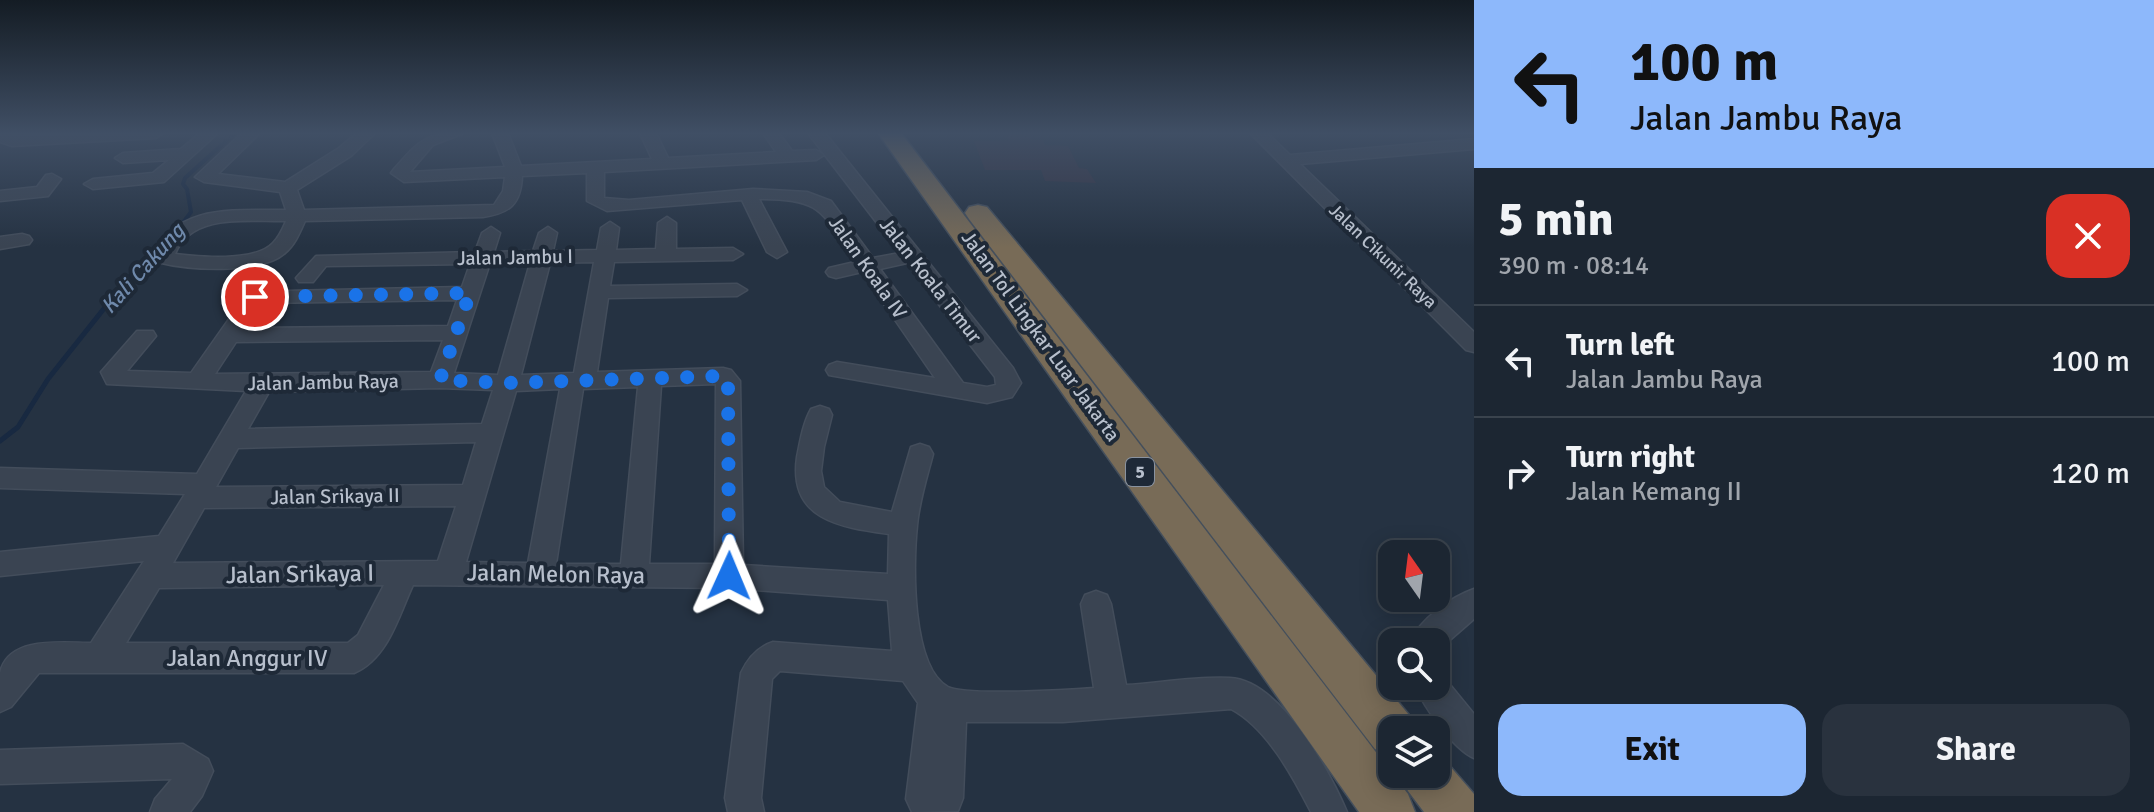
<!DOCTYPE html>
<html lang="en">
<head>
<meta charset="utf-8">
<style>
  :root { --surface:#1c2632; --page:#29323e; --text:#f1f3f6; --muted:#a0a5ac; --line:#3a434d; --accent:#8db8fb }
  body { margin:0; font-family:Signika,sans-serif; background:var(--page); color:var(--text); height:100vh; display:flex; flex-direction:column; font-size:30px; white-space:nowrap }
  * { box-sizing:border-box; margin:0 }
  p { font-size:26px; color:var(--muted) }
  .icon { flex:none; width:44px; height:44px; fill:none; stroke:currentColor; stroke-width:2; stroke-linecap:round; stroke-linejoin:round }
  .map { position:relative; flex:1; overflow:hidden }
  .sheet { display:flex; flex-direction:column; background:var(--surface); width:680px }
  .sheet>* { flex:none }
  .guide { background:#8db8fb; color:#111; overflow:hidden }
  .needle { width:52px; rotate:346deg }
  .tools { position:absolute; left:1378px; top:540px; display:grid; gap:16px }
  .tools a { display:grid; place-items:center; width:72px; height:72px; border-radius:16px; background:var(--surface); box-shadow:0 4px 20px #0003,0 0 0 2px var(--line); font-size:40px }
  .pin { position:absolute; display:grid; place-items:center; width:68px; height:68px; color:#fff; margin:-34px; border:4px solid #fff; border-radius:50%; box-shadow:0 2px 8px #0007 }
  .me { position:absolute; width:88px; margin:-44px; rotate:1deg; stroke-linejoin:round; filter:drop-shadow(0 0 6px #0008) }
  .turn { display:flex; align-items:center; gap:28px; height:168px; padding:0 24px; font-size:36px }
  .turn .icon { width:104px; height:104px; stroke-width:2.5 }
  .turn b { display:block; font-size:56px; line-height:68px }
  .round { display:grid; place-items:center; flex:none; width:84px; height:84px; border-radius:24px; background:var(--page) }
  .headline { display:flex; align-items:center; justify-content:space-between; height:136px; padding:0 24px }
  h1 { font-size:48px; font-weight:700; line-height:60px }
  .button { display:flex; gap:16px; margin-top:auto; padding:16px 24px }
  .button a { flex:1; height:92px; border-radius:24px; background:var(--accent); color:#111; font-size:32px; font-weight:700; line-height:92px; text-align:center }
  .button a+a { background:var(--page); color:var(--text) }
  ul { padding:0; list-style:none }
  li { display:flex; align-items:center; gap:24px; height:112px; padding:0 24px; border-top:2px solid var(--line) }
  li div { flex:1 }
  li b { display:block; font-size:30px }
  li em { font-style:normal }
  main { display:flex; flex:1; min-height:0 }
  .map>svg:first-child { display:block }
</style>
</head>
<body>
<main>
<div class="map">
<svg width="1474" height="812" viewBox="0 0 1474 812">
  <rect width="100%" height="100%" fill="#253242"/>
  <!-- medical -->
  <polygon fill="#343242" points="1007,133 1029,133 1032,140 1043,140 1045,145 1068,146 1079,168 1087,169 1096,183 1045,181 1041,170 985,170 974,141 1009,140"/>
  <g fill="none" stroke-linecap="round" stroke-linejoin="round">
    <!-- stream-far1 -->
    <g stroke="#182941" stroke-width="4">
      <polyline points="179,228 191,212 187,189 183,184 185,178 235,133"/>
      <polyline points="109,303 139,265 160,251"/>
    </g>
    <!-- stream -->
    <polyline stroke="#182941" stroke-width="5" points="0,441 18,427 48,379 110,301"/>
    <defs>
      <g id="minor">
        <polygon points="0,133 13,133 14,136 164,133 156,138 12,146 0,142"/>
        <polygon points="200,133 218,133 164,182 93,189 84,184 93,179 153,173 169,160 123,163 115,158 123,153 181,149"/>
        <path d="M242,133H260L218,174L285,182L339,148L357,133H375L351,156L297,190L304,210L494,205L503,191L505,177L404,182L391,173L394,169C419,141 424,133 464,133L433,145L410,172L505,167L492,133H508L521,166L652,159L640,133H656L668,158L776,152L763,133H779L792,151L816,150L824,155L816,160L604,172V198L629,200L753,189L807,192L831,201L873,258L900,253L808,133H825L1013,368L1021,383L1012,397L987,403L829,375L826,370L829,365L837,362L935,378L862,272L836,278L829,276L826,272L829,268L855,262C821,212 825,199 759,199L787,252L777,258L767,252L742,200L607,211L587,201V173L522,176C521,205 509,213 483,217L305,221C300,232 295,245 285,253C260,275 188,270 157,262L154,258C174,202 238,211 286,210L280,192L204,182L195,177ZM286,221C283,228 279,237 273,243C255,262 200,257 175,254C192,212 249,222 286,221ZM907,263L995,377L996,385L987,387L963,383L880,269Z"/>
        <polygon points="1250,133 1267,133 1290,155 1474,139 1474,149 1300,164 1474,332 1474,352 1466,350"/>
        <polygon points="52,174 61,179 48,196 0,201 0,191 37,187 46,175"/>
        <path d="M667,217L676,223V249L733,248L743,254L733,260L614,262L610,286L737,284L747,290L737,296L608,298L597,372L723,368L731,370L740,381L743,565L888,574L889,534C840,527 788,520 797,457C800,442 803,423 811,409L820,406L829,409L832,415L824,447L821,471L824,487L840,502L892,512L911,447L920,444L929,447L933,454C927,477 919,502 917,526C913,563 911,667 948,687C966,696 1070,690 1094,688L1081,604L1085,595L1096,591L1107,595L1111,604L1126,685C1160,683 1196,676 1230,678C1280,680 1330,772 1347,812H1311C1293,777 1267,728 1231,709L1063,722H966L963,798L958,811L912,812L906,799L918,703L903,681L780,671L772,679L761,798L764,812H728L725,798L741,673C748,658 758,647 773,642L892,651L888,600L729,588L413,585C399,615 388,659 354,673H39L11,707L0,712C0,700 0,684 0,673C8,635 64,643 91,643L144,561L0,576V552L159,536L185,494L0,488V468L197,474L246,391L107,384L101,372L137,331H153L156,336L127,371L191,373L248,292L462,287L470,264L326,266L313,282H299L296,278L316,256L475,252L482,233L491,227L500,233L494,252L533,251L539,233L548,227L557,233L553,251L597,250L601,228L610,222L619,228L616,250L656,249L658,223ZM594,262L574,373L521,375L550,263ZM490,263H530L498,375L454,373ZM457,300L448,326L245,328L261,303ZM443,340L431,372L215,374L236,342ZM716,384L715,564H649L661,386ZM638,387L621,564H556L583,389ZM440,388L493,390L482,424L248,429L269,392ZM560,389L528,563L466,562L516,391ZM476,442L463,485L216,487L238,448ZM456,506L438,561L173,563L204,508ZM384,585L358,635L348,643H126L159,588Z"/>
        <polygon points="22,234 29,236 32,240 29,244 0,249 0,237"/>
        <path d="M1474,589V619L1436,652V642H1410C1420,619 1451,597 1474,589Z"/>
        <path d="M1436,673L1442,675L1474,714V758C1453,749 1424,707 1415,686H1436Z"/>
        <polygon points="183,744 208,759 213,771 202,796 190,812 150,812 155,799 172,779 0,784 0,750"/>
      </g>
      <g id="highway">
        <polygon points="878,133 901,133 1408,794 1415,812 1359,812"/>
        <polygon points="978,205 987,207 1409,715 1415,730 1392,730 1392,755 1375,749 969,219 965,213 969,207"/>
        <polygon points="1436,754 1442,757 1474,794 1474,812 1424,812 1408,791 1400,774 1436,774"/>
      </g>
    </defs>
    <!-- minor casing -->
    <use href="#minor" stroke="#434d5b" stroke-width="3"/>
    <!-- highway casing -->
    <use href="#highway" stroke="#444f5c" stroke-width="3"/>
    <!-- minor -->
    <use href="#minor" fill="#3a4452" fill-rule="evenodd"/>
    <!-- highway -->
    <use href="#highway" fill="#786b57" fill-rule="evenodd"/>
  </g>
  <!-- sky -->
  <linearGradient id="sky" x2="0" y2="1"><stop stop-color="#141c24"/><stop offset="0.54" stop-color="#404f65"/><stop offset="1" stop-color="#404f65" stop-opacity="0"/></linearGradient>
  <rect width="1474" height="247" fill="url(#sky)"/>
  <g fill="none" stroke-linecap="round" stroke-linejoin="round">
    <!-- route -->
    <polyline stroke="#1a73e8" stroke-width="14" stroke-dasharray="0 25.2" points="255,297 470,293 440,380 507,383 723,376 728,381 729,576"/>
  </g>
  <g text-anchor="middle" stroke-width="8" stroke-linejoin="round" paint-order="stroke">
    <!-- far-street labels -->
    <g font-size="18" fill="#b7bfcc" stroke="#1e2937">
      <text transform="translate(1383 256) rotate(44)" y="6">Jalan Cikunir Raya</text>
    </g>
    <!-- shield labels -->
    <rect fill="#1e2937" stroke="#89929f" stroke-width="2" x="1126" y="458" width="28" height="28" rx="6"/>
    <g font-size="18" font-weight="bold" fill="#b7bfcc">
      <text x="1140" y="478">5</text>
    </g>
    <!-- street labels -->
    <g font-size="20" fill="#b7bfcc" stroke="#1e2937">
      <text transform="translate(515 257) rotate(-1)" y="7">Jalan Jambu I</text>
      <text transform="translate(868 267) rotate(55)" y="7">Jalan Koala IV</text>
      <text transform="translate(931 280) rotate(52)" y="7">Jalan Koala Timur</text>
      <text transform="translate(1041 336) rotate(54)" y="7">Jalan Tol Lingkar Luar Jakarta</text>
      <text transform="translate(323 382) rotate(-1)" y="7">Jalan Jambu Raya</text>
      <text transform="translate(335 496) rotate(-1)" y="7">Jalan Srikaya II</text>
    </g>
    <!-- water labels -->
    <g font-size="22" font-style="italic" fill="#6f89ab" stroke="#1e2937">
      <text transform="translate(142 268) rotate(-48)" y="8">Kali Cakung</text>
    </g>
    <!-- near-street labels -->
    <g font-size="24" fill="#b7bfcc" stroke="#1e2937">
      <text transform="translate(300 574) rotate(-1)" y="8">Jalan Srikaya I</text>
      <text transform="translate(556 574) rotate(1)" y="8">Jalan Melon Raya</text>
      <text x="247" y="666">Jalan Anggur IV</text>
    </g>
  </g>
</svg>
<div class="tools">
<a><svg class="needle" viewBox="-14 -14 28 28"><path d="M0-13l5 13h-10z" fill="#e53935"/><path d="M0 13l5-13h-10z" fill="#a0a5ac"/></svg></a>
<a><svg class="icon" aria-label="search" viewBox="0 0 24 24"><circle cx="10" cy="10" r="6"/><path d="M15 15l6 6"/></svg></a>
<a><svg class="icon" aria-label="layers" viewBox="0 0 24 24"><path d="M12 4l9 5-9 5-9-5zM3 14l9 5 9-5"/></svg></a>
</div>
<div class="pin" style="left:255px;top:297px;background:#d93025"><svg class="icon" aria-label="arrive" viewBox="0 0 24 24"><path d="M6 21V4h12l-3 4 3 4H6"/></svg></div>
<svg class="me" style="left:729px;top:576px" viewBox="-20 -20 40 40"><path d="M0-17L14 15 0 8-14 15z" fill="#1a73e8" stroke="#fff" stroke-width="4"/></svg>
</div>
<section class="sheet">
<div class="guide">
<div class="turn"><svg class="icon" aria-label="left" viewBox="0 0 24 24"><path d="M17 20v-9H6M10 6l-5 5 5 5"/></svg><div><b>100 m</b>Jalan Jambu Raya</div></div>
</div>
<div class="headline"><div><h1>5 min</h1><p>390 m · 08:14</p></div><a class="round" style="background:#d93025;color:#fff"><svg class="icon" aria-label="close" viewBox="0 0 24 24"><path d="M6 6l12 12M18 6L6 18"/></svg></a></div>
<ul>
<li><svg class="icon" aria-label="left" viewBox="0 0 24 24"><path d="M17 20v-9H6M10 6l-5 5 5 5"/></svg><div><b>Turn left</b><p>Jalan Jambu Raya</p></div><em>100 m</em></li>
<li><svg class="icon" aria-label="right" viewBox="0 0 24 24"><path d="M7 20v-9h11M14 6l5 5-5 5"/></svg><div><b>Turn right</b><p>Jalan Kemang II</p></div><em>120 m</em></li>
</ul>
<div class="button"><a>Exit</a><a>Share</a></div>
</section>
</main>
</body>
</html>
